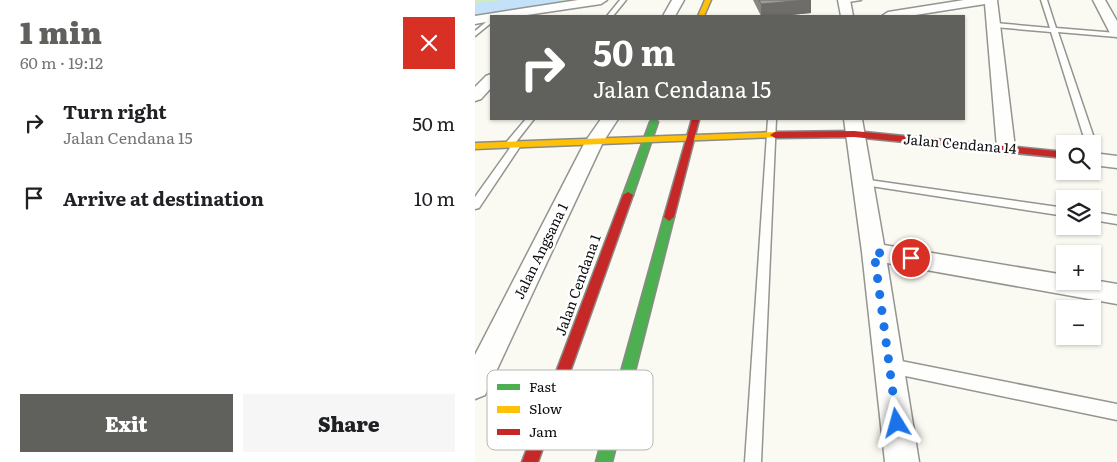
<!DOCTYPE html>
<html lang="en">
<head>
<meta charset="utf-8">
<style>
  :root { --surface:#fff; --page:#f6f6f6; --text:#202124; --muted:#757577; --accent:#60605d }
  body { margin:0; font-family:Literata,serif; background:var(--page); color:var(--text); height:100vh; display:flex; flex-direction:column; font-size:19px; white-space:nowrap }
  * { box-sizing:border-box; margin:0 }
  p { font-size:16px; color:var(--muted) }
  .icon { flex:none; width:28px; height:28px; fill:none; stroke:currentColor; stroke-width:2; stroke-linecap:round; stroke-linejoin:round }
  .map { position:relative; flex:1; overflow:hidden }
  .sheet { display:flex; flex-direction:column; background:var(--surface); width:475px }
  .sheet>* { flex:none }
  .hud { position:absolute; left:15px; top:15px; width:475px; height:105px; border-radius:0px; box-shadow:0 1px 4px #0004; background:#60605d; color:#fff; overflow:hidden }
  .buttons { position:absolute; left:581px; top:135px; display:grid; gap:10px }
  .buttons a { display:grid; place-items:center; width:45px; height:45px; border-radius:0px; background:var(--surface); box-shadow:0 1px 4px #0004; font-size:25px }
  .pin { position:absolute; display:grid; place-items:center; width:42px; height:42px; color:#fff; margin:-21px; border:2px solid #fff; border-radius:50%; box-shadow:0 1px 5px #0007 }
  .me { position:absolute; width:55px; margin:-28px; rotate:352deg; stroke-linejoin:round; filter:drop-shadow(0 0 4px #0008) }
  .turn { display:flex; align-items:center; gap:18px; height:105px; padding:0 20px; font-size:22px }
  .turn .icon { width:65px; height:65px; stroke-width:2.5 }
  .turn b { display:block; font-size:35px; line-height:42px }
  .round { display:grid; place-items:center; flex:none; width:52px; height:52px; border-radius:0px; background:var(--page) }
  .headline { display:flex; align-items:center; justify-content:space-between; height:85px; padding:0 20px }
  h1 { font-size:30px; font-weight:800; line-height:38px; color:var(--accent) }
  .cta { display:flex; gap:10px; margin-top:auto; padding:10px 20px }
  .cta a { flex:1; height:58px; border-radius:0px; background:var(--accent); color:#fff; font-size:20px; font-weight:800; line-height:58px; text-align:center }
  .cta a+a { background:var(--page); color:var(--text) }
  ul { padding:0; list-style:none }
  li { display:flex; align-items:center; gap:15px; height:75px; padding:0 20px }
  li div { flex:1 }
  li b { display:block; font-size:19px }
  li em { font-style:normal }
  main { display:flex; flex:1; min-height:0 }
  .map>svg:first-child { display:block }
</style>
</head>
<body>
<main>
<section class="sheet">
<div class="headline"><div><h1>1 min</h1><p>60 m · 19:12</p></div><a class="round" style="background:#d93025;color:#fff"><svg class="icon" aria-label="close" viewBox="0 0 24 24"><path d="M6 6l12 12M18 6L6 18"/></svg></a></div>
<ul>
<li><svg class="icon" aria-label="right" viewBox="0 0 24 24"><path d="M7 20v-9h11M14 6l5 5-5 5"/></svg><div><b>Turn right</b><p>Jalan Cendana 15</p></div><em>50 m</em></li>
<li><svg class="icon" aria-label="arrive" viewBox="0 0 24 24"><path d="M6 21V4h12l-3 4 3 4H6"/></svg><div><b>Arrive at destination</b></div><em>10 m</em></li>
</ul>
<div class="cta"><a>Exit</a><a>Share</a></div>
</section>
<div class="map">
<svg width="642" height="462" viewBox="0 0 642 462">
  <rect width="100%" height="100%" fill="#fbfaf2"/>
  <!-- forest -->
  <polygon fill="#d0ecbc" points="0,0 102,0 0,14"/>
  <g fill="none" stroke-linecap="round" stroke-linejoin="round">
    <!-- river -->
    <polygon fill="#c4e1fa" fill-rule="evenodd" points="27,0 87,0 84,4 77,6 0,17 0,3"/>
    <defs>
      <g id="lane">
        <polygon points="145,0 151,0 138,16 132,16"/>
        <polygon points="369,0 386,0 367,3 367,1"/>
        <polygon points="566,0 572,0 581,28 642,33 642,37 583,32 621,144 619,146 618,146 618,144 611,144 576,32 520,27 517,25 520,23 575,28"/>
        <polygon points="16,18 16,23 0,36 0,31"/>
        <polygon points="51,119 59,119 41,142 46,145 4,208 0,209 0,197 35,148 29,145"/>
        <polygon points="293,119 301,119 286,462 270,462"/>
        <polygon points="387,179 590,208 590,216 383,184 382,182"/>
        <polygon points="618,212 642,216 642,224 618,220"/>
        <polygon points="416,359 642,404 642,420 416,373 411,371 409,366 411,361"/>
      </g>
      <g id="street">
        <polygon points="103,0 132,0 126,4 45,16 16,16 16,21 0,24 0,16"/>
        <polygon points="197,0 209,0 200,16 188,16"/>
        <polygon points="363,0 375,0 378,16 366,16"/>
        <polygon points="489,0 522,0 540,148 538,152 531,154 524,152 522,148 510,4 434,16 407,16 413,12"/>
        <polygon points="618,0 630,0 642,21 642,37 635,33"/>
        <polygon points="16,74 16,88 6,99 0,101 0,87 11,76"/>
        <polygon points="126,119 143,119 128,142 10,395 0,399 0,355 110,142"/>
        <polygon points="369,119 387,119 409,245 590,275 590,281 618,281 618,280 642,284 642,304 412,263 444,462 410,462 387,252"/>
        <polygon points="618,153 642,156 642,168 618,165"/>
      </g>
      <g id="fast">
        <polygon points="179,119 183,122 158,195 153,198 149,197 148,195 175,122"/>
        <polygon points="194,213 199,217 137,462 121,462 189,217"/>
      </g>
      <g id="slow">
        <polygon points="230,0 236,0 229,16 223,16"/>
        <polygon points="300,132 303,133 303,137 0,149 0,143"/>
      </g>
      <g id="jam">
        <polygon points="217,119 224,120 199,217 194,221 189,217"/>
        <polygon points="379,131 590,152 590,158 379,137 300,138 295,135 300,132"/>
        <polygon points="153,192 158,195 63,462 47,462 148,195"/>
      </g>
    </defs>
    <!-- lane casing -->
    <use href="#lane" stroke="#949490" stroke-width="3"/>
    <!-- street casing -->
    <use href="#street" stroke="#949490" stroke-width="3"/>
    <!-- fast casing -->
    <use href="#fast" stroke="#8b8a87" stroke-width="3"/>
    <!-- slow casing -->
    <use href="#slow" stroke="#8b8a87" stroke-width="3"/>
    <!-- jam casing -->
    <use href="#jam" stroke="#8b8a87" stroke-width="3"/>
    <!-- lane -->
    <use href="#lane" fill="#fefefd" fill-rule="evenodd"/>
    <!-- street -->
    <use href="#street" fill="#fefefd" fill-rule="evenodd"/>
    <!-- fast -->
    <use href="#fast" fill="#4caf50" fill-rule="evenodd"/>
    <!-- slow -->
    <use href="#slow" fill="#ffc107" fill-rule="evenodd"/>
    <!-- jam -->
    <use href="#jam" fill="#c62828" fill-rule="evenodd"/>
  </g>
  <!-- wall -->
  <polygon fill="#888682" points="278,0 336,0 336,13 306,16 286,16"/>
  <!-- shaded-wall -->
  <polygon fill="#6f6d6a" points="331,0 336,0 336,13 306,16 286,16 286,4"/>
  <!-- building -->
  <polygon fill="#9e9c97" stroke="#6f6d6a" points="284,0 331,0 286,4"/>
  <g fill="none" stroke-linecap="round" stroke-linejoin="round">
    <!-- route -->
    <polyline stroke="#1a73e8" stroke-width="9" stroke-dasharray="0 16.2" points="422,423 399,252 436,258"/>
  </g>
  <g text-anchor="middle" stroke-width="5" stroke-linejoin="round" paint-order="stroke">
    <!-- street labels -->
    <g font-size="14" fill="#0d0d0d" stroke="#fff">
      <text transform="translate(485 144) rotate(5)" y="5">Jalan Cendana 14</text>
      <text transform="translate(66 251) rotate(-64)" y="5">Jalan Angsana 1</text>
      <text transform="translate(103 285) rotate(-70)" y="5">Jalan Cendana 1</text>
    </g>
  </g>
  <!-- legend -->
  <rect x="12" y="370" width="166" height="80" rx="8" fill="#fff" stroke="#b6b6b6" stroke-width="1"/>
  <rect x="22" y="384" width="23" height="6" fill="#4caf50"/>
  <rect x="22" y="406" width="23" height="7" fill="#ffc107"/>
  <rect x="22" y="429" width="23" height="6" fill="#c62828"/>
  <g font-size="14" fill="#0d0d0d">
    <text x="54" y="392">Fast</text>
    <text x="54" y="414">Slow</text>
    <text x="54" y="437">Jam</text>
  </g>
</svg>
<div class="buttons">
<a><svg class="icon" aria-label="search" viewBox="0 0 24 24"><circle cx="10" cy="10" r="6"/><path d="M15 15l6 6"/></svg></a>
<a><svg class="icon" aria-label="layers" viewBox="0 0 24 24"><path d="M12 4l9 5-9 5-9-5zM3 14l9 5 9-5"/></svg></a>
<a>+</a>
<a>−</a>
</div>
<div class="pin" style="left:436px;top:258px;background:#d93025"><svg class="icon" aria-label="arrive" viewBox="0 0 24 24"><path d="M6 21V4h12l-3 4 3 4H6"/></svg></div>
<svg class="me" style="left:422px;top:423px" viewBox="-20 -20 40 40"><path d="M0-17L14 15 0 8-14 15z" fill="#1a73e8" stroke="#fff" stroke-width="4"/></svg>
<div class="hud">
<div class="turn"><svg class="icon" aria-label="right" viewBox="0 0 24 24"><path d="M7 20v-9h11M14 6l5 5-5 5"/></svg><div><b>50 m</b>Jalan Cendana 15</div></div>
</div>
</div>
</main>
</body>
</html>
